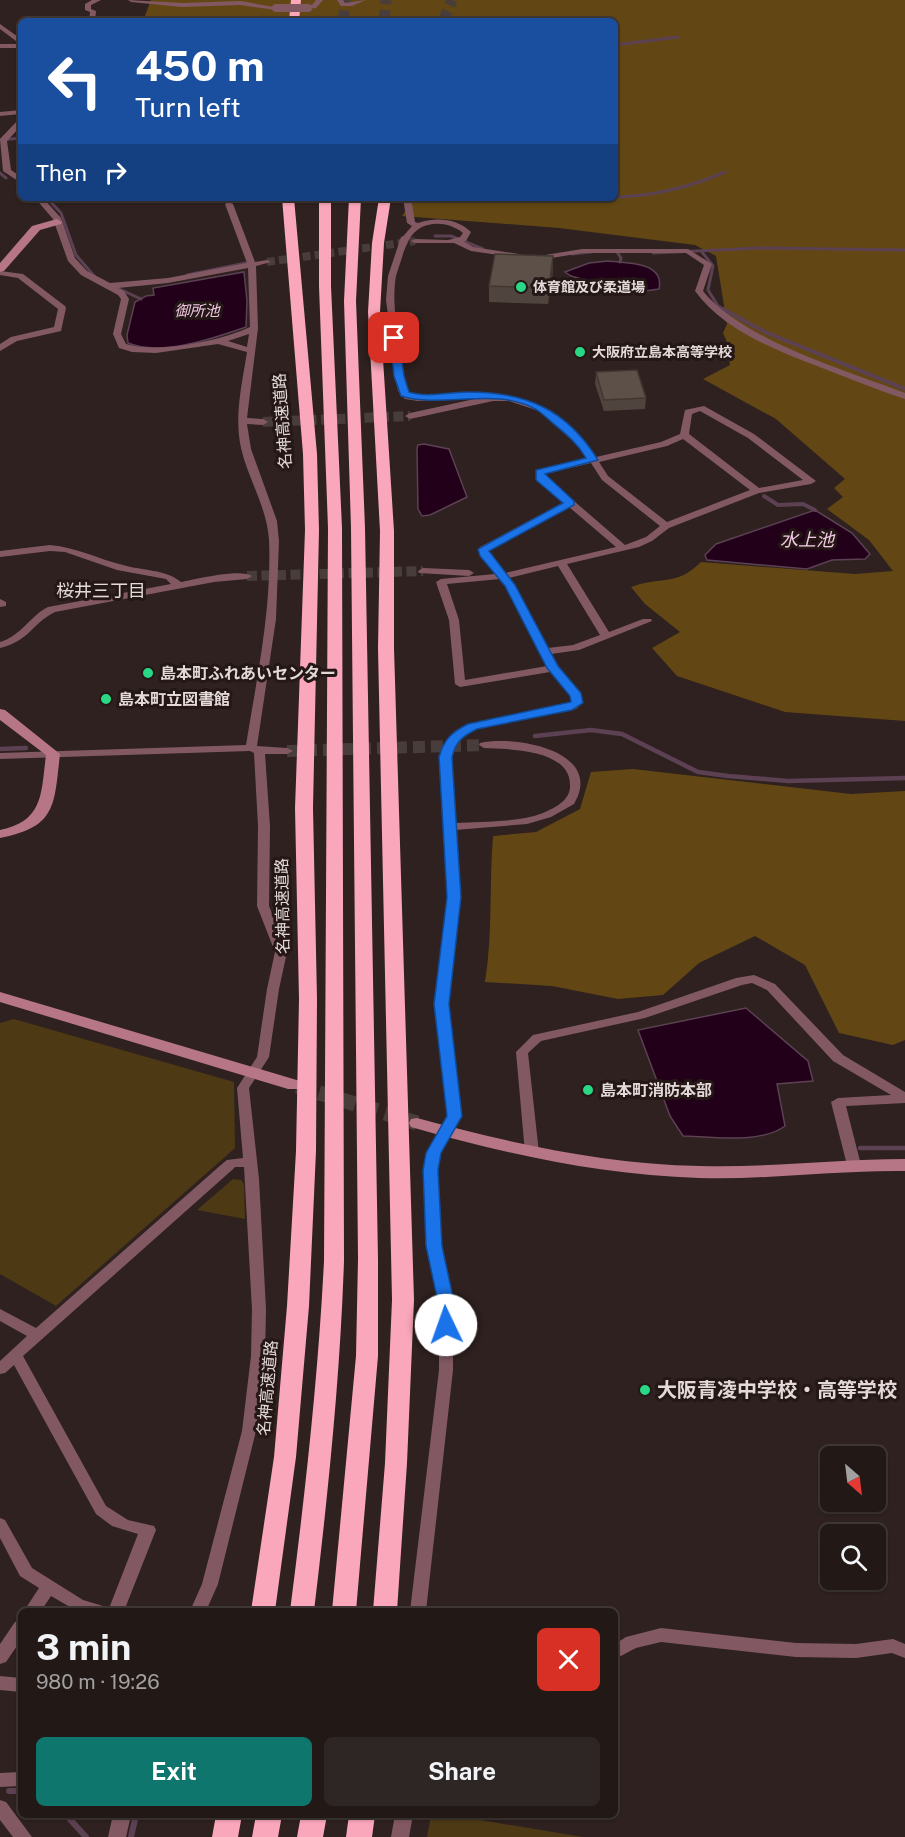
<!DOCTYPE html>
<html lang="en">
<head>
<meta charset="utf-8">
<style>
  :root { --surface:#221917; --page:#2e2624; --text:#f1f3f6; --muted:#a2a0a1; --line:#3f3836; --accent:#0f766e }
  body { margin:0; font-family:"Public Sans","Noto Sans JP",sans-serif; background:var(--page); color:var(--text); height:100vh; display:flex; flex-direction:column; font-size:22px; white-space:nowrap }
  * { box-sizing:border-box; margin:0 }
  p { font-size:20px; color:var(--muted) }
  .icon { flex:none; width:33px; height:33px; fill:none; stroke:currentColor; stroke-width:2; stroke-linecap:round; stroke-linejoin:round }
  .map { position:relative; flex:1; overflow:hidden }
  .details { position:absolute; left:18px; top:1608px; width:600px; height:210px; display:flex; flex-direction:column; background:var(--surface); border-radius:9px; box-shadow:0 2px 4px #0004,0 0 0 2px var(--line) }
  .details>* { flex:none }
  .banner { position:absolute; left:18px; top:18px; width:600px; height:183px; border-radius:9px; box-shadow:0 2px 4px #0004,0 0 0 2px var(--line); background:#1a4fa0; color:#fff; overflow:hidden }
  .needle { width:39px; rotate:152deg }
  .fabs { position:absolute; left:820px; top:1446px; display:grid; gap:12px }
  .fabs a { display:grid; place-items:center; width:66px; height:66px; border-radius:9px; background:var(--surface); box-shadow:0 2px 4px #0004,0 0 0 2px var(--line); font-size:30px }
  .pin { position:absolute; display:grid; place-items:center; width:51px; height:51px; color:#fff; margin:-26px; border-radius:12px; box-shadow:0 3px 9px #0006 }
  .me { position:absolute; width:66px; margin:-33px; rotate:357deg; stroke-linejoin:round; filter:drop-shadow(0 0 4px #0008) }
  .turn { display:flex; align-items:center; gap:21px; height:126px; padding:0 18px; font-size:27px }
  .turn .icon { width:78px; height:78px; stroke-width:2.5 }
  .turn b { display:block; font-size:42px; line-height:51px }
  .then { display:flex; align-items:center; height:57px; padding:0 18px; background:#0003; gap:12px; font-size:22px }
  .round { display:grid; place-items:center; flex:none; width:63px; height:63px; border-radius:9px; background:var(--page) }
  .summary { display:flex; align-items:center; justify-content:space-between; height:102px; padding:0 18px }
  h1 { font-size:36px; font-weight:700; line-height:45px }
  .action { display:flex; gap:12px; margin-top:auto; padding:12px 18px }
  .action a { flex:1; height:69px; border-radius:9px; background:var(--accent); color:#fff; font-size:24px; font-weight:700; line-height:69px; text-align:center }
  .action a+a { background:var(--page); color:var(--text) }
  .map>svg:first-child { display:block }
</style>
</head>
<body>
<div class="map">
<svg width="905" height="1837" viewBox="0 0 905 1837">
  <rect width="100%" height="100%" fill="#2e211f"/>
  <!-- green -->
  <g fill="#4d3914">
    <polygon points="14,1019 234,1082 235,1148 56,1306 0,1274 0,1023"/>
    <polygon points="233,1179 241,1180 244,1184 245,1219 197,1210"/>
    <polygon points="431,1815 450,1815 583,1837 427,1837"/>
  </g>
  <!-- forest -->
  <g fill="#624714">
    <path d="M151,0H905V721L785,712L677,676L652,648L680,632L645,604L631,587C660,576 676,587 701,562L855,574L893,571L869,540L827,509L843,497L834,488L845,479L776,419L703,379L730,365L727,342L723,333L727,324L716,256L695,245L559,228L402,216L406,210V198H615V21H143Z"/>
    <path d="M633,769L851,794L905,791V1040L893,1045L839,1033L805,965L755,936L699,963L663,995L618,999L552,986L485,982C493,933 489,884 493,836L536,832L580,809L591,772Z"/>
  </g>
  <!-- water -->
  <g fill="#22001a" stroke="#5c4153" stroke-width="1.5">
    <path d="M608,261C625,263 665,261 659,289L630,293L571,276L565,272L589,263Z"/>
    <path d="M244,272L247,301L246,327C214,338 161,357 128,343L127,335L135,302L146,296L154,295L153,288Z"/>
    <polygon points="424,444 449,449 467,497 430,515 422,516 418,509 417,448 418,445"/>
    <polygon points="815,510 852,533 870,554 865,559 832,560 807,569 707,560 705,555 716,544"/>
    <path d="M746,1008L808,1061L813,1081L777,1084L785,1126C761,1144 712,1137 683,1136L670,1116L638,1030Z"/>
  </g>
  <g fill="none" stroke-linecap="round" stroke-linejoin="round">
    <!-- stream-far3 -->
    <g stroke="#5c4153" stroke-width="3">
      <polyline points="615,45 678,37"/>
      <polyline points="0,140 21,138"/>
      <polyline points="0,173 6,178"/>
      <polyline points="47,198 61,213 76,255 95,277"/>
      <path d="M571,198C629,199 672,195 725,172"/>
      <polyline points="435,236 451,236 483,249"/>
      <polyline points="617,252 621,258 620,262"/>
      <polyline points="702,252 713,266 708,290 718,306 726,310"/>
      <polyline points="653,253 760,248 905,250"/>
      <polyline points="572,254 591,252"/>
      <polyline points="187,275 246,263"/>
      <polyline points="113,286 141,299"/>
    </g>
    <!-- stream-far2 -->
    <g stroke="#5c4153" stroke-width="4">
      <polyline points="723,309 765,332 905,389"/>
      <polyline points="764,496 778,505 803,504 815,510"/>
    </g>
    <!-- stream-far1 -->
    <g stroke="#5c4153" stroke-width="4.5">
      <polyline points="535,736 591,730 622,734 698,772 728,776 788,781 905,778"/>
      <polyline points="0,749 26,748"/>
      <polyline points="860,1148 905,1148"/>
    </g>
    <!-- stream -->
    <g stroke="#5c4153" stroke-width="6">
      <polyline points="9,1791 21,1791"/>
      <polyline points="66,1815 86,1837"/>
      <polyline points="131,1837 136,1815"/>
    </g>
    <!-- street-tunnel-far2 -->
    <polyline stroke="#493d3b" stroke-width="8" stroke-dasharray="8 4" stroke-linecap="butt" points="267,262 415,241"/>
    <!-- street-tunnel-far1 -->
    <g stroke="#493d3b" stroke-width="10" stroke-dasharray="10 4.5" stroke-linecap="butt">
      <polyline points="263,422 410,416"/>
      <polyline points="247,576 423,571"/>
    </g>
    <!-- street-tunnel -->
    <polyline stroke="#493d3b" stroke-width="12" stroke-dasharray="12 6" stroke-linecap="butt" points="287,751 484,745"/>
    <!-- secondary-tunnel -->
    <polyline stroke="#493d3b" stroke-width="15" stroke-dasharray="15 8" stroke-linecap="butt" points="297,1086 417,1123"/>
    <!-- highway-tunnel -->
    <g stroke="#493d3b" stroke-width="11" stroke-dasharray="11 6" stroke-linecap="butt">
      <polyline points="343,21 346,0"/>
      <polyline points="384,21 386,0"/>
      <polyline points="443,21 452,0"/>
    </g>
    <!-- street -->
    <g fill="#825963" fill-rule="evenodd">
      <polygon points="92,0 101,0 91,5 91,9 96,11 95,21 89,21 90,12 85,10 85,4"/>
      <polygon points="128,0 182,3 240,1 279,8 276,10 240,5 182,7 131,2"/>
      <polygon points="316,0 323,0 316,8 306,9 306,7 312,5"/>
      <polygon points="337,0 343,0 345,3 366,0 352,6 341,6"/>
      <polygon points="0,24 21,39 21,48 0,48 0,44 20,44 0,29"/>
      <polygon points="21,110 21,114 0,116 0,112"/>
      <polygon points="18,120 21,120 21,126 7,141 11,170 21,177 21,183 3,171 0,139"/>
      <path d="M35,198H43L61,218L75,258L87,271L110,283L168,278L247,263L225,204L229,202L233,204L255,262L267,260L271,262L256,266L258,328L247,418L263,419L268,422L263,425L247,424L251,449L277,521L279,541L276,619L257,746L287,748L293,751L287,754H265L270,826L269,906L287,952L279,989L269,1057L249,1088L259,1179L266,1309L265,1356L256,1431L218,1584L206,1611H190L202,1584L242,1431L251,1356L252,1309L244,1167H235L232,1170L23,1356L106,1506L128,1520L154,1526L156,1530L124,1611H108L138,1534L112,1526L96,1514L14,1365L5,1373L0,1374V1361L27,1336L0,1321V1309L36,1328L222,1164L227,1160L243,1158L237,1088L257,1057L267,989L275,952L257,906L258,826L254,753L250,751L0,759V753L246,745C257,677 272,608 269,540C267,507 248,479 241,448C234,416 242,384 247,352L218,344L156,353L132,352L119,348L113,334L121,299L118,295L81,275L68,261L53,219ZM248,268L250,327C220,341 157,354 126,344L121,334L129,299L124,291L118,288L168,283ZM249,334L247,347L228,341Z"/>
      <path d="M403,198H411L415,222L418,223C435,217 457,218 471,232L466,241H463L473,247L519,254L523,256L519,258L471,251L454,243H415L411,241L415,239L448,240L460,237L463,233C453,225 440,222 428,225C412,229 408,241 403,254C401,261 398,269 396,276C390,308 402,357 406,390L411,395H418L477,393L481,396L480,398L418,401L405,399L398,391L386,300L388,276L400,240L412,226L407,223Z"/>
      <path d="M582,249H688L712,264L703,291C742,340 846,370 905,393V399C883,392 862,383 840,375C790,355 728,336 695,291L704,265L686,253H582L539,260L535,258L539,256Z"/>
      <polygon points="0,271 23,274 65,306 66,308 61,331 17,341 0,351 0,344 11,337 54,327 58,309 18,278 0,275"/>
      <path d="M493,395C536,395 572,421 596,457L661,442L680,434L685,410L704,406L754,434L816,481L811,484L759,493L669,528L652,541L639,547L567,564L609,632L643,619H651L652,621L579,650L551,654C559,670 580,688 582,703L576,709L476,729L459,740L451,757L455,823C482,821 518,823 543,813C555,808 571,800 570,785C570,749 509,749 484,748L479,745L480,743C516,735 605,751 574,804L551,817L527,824L455,830L460,897L447,1004L461,1116L441,1153L438,1169L441,1246L453,1302V1370L426,1611H410L439,1370V1302L427,1246L424,1169L427,1153L447,1116L435,1004L448,897L439,757L451,736L469,724L569,704L572,702L571,695L550,672L460,687L455,684L449,620L436,582L441,579L495,574L479,554L480,547L564,502L537,479V470L588,458L579,445L539,411L509,401H493L410,419L405,416L410,413ZM700,411L748,438L803,480L759,488L689,434L692,414ZM683,439L750,490L667,522L608,476L599,462L667,446ZM591,463L602,480L660,526L646,537L625,545L545,476V474ZM569,507L616,547L505,573L489,554L488,550ZM558,566L600,635L573,645L548,648L515,585L509,578ZM500,579L505,586L547,666L465,680L459,620L447,584Z"/>
      <path d="M50,545C76,547 98,559 123,565C143,571 165,569 181,582C196,579 241,568 252,576L247,579L214,582L55,612C31,624 31,640 0,648V642C21,636 30,616 48,607L171,584L166,579L117,570L65,552L50,551L0,557V551Z"/>
      <polygon points="423,568 469,570 474,573 469,576 419,573 418,571"/>
      <polygon points="0,599 6,602 6,606 0,607"/>
      <polygon points="754,975 775,984 843,1055 905,1092 905,1103 846,1106 861,1165 859,1168 849,1168 847,1165 831,1102 838,1098 891,1095 833,1061 767,990 752,983 742,985 645,1018 541,1041 528,1053 539,1153 537,1156 527,1156 525,1153 516,1052 533,1035 638,1012 736,978"/>
      <polygon points="0,1518 5,1520 32,1568 83,1600 103,1606 105,1611 77,1611 51,1596 41,1611 24,1611 39,1588 20,1576 0,1538"/>
      <polygon points="21,1620 21,1640 6,1662 0,1664 0,1644 15,1622"/>
      <polygon points="661,1628 796,1643 856,1644 893,1639 905,1644 905,1658 892,1653 856,1658 796,1657 661,1642 636,1648 615,1659 615,1644 626,1637"/>
      <polygon points="0,1676 21,1678 21,1692 0,1690"/>
      <polygon points="21,1772 21,1786 0,1787 0,1773"/>
      <polygon points="0,1800 6,1802 32,1837 13,1837 0,1820"/>
      <polygon points="113,1815 131,1815 126,1837 108,1837"/>
      <polygon points="395,1815 413,1815 409,1837 391,1837"/>
    </g>
    <!-- secondary -->
    <g fill="#b77686" fill-rule="evenodd">
      <polygon points="57,219 62,222 61,224 40,230 4,271 0,272 0,263 32,226"/>
      <path d="M0,709L5,710L60,754C54,805 57,827 0,838V830C44,821 41,793 46,755L0,720Z"/>
      <polygon points="0,992 300,1081 302,1085 300,1089 288,1089 0,1002"/>
      <path d="M417,1118C510,1143 603,1164 700,1166C768,1168 836,1159 905,1159V1171C836,1170 768,1180 699,1178C600,1175 506,1154 411,1127L409,1123L411,1119Z"/>
    </g>
    <!-- highway -->
    <g fill="#faa7bb" fill-rule="evenodd">
      <polygon points="291,0 301,0 299,21 289,21"/>
      <polygon points="282,198 294,198 317,454 319,530 313,808 317,999 316,1151 309,1306 296,1457 275,1611 251,1611 274,1457 287,1306 296,1151 299,999 295,808 305,530 303,454"/>
      <path d="M319,198H331V286L342,528L344,1261C340,1379 328,1494 314,1611H290C305,1494 318,1379 324,1261L328,528L319,286Z"/>
      <polygon points="349,198 361,198 356,301 365,528 378,1259 378,1356 356,1611 332,1611 356,1356 358,1259 351,528 344,301"/>
      <polygon points="379,198 391,198 384,243 380,312 394,531 394,648 414,1300 407,1463 397,1611 373,1611 385,1463 392,1300 378,648 380,531 368,312 372,243"/>
      <polygon points="216,1815 242,1815 238,1837 212,1837"/>
      <polygon points="256,1815 282,1815 278,1837 252,1837"/>
      <polygon points="301,1815 327,1815 323,1837 297,1837"/>
      <polygon points="349,1815 375,1815 372,1837 346,1837"/>
    </g>
    <!-- street-bridge -->
    <g stroke="#825963" stroke-width="8">
      <polyline points="276,8 308,8"/>
      <polyline points="403,243 404,240"/>
    </g>
  </g>
  <!-- wall -->
  <g fill="#50453e">
    <polygon points="553,272 548,304 489,302 489,286"/>
    <polygon points="596,372 646,398 645,409 604,411 595,384"/>
  </g>
  <!-- shaded-wall -->
  <polygon fill="#413832" points="553,256 553,272 548,304 549,288"/>
  <!-- building -->
  <g fill="#5d5048" stroke="#413832" stroke-width="1.5">
    <polygon points="495,254 553,256 549,288 489,286"/>
    <polygon points="637,370 646,398 604,400 596,372"/>
  </g>
  <!-- route -->
  <path fill="#1a73e8" stroke="#114b97" stroke-width="1.5" d="M394,335L399,338L404,376L409,392C428,398 449,392 469,392C527,392 567,410 598,460L545,474L574,501V505L489,551L515,585L558,666L581,693L583,703L572,710L477,729C463,736 456,741 452,757L461,897L449,1004L462,1116L441,1153L438,1170L442,1246L454,1302V1325L452,1329H440L438,1325V1302L426,1246L423,1170L426,1153L447,1116L434,1004L447,897L439,757C444,739 452,732 468,724L571,702L570,696L547,668L505,586L480,556L478,549L563,503L536,480V470L586,458C578,444 567,435 555,425C549,420 543,414 537,410C496,386 444,409 401,396L394,376L390,338Z"/>
  <!-- markers -->
  <g fill="#29d885" stroke="#241715" stroke-width="2">
    <circle cx="521" cy="287" r="6"/>
    <circle cx="580" cy="352" r="6"/>
    <circle cx="148" cy="673" r="6"/>
    <circle cx="106" cy="699" r="6"/>
    <circle cx="588" cy="1090" r="6"/>
    <circle cx="645" cy="1390" r="6"/>
  </g>
  <g text-anchor="middle" stroke-width="6" stroke-linejoin="round" paint-order="stroke">
    <!-- far-poi labels -->
    <g font-size="14" font-weight="bold" fill="#e3d9d8" stroke="#241715" text-anchor="start">
      <text x="533" y="292">体育館及び柔道場</text>
      <text x="592" y="357">大阪府立島本高等学校</text>
    </g>
    <!-- far-water labels -->
    <g font-size="15" font-style="italic" fill="#f4c9e6" stroke="#241715">
      <text x="197" y="316">御所池</text>
    </g>
    <!-- street labels -->
    <g font-size="16" fill="#e3d9d8" stroke="#241715">
      <text transform="translate(282 421) rotate(-94)" y="6">名神高速道路</text>
      <text transform="translate(282 906) rotate(-91)" y="6">名神高速道路</text>
      <text transform="translate(267 1388) rotate(-85)" y="6">名神高速道路</text>
    </g>
    <!-- poi labels -->
    <g font-size="16" font-weight="bold" fill="#e3d9d8" stroke="#241715" text-anchor="start">
      <text x="160" y="679">島本町ふれあいセンター</text>
      <text x="118" y="705">島本町立図書館</text>
      <text x="600" y="1096">島本町消防本部</text>
    </g>
    <!-- water labels -->
    <g font-size="18" font-style="italic" fill="#f4c9e6" stroke="#241715">
      <text x="807" y="546">水上池</text>
    </g>
    <!-- neighbourhood labels -->
    <g font-size="18" fill="#e3d9d8" stroke="#241715">
      <text x="101" y="597">桜井三丁目</text>
    </g>
    <!-- near-poi labels -->
    <g font-size="20" font-weight="bold" fill="#e3d9d8" stroke="#241715" text-anchor="start">
      <text x="657" y="1397">大阪青凌中学校・高等学校</text>
    </g>
  </g>
</svg>
<div class="fabs">
<a><svg class="needle" viewBox="-14 -14 28 28"><path d="M0-13l5 13h-10z" fill="#e53935"/><path d="M0 13l5-13h-10z" fill="#a2a0a1"/></svg></a>
<a><svg class="icon" aria-label="search" viewBox="0 0 24 24"><circle cx="10" cy="10" r="6"/><path d="M15 15l6 6"/></svg></a>
</div>
<div class="pin" style="left:394px;top:338px;background:#d93025"><svg class="icon" aria-label="arrive" viewBox="0 0 24 24"><path d="M6 21V4h12l-3 4 3 4H6"/></svg></div>
<svg class="me" style="left:446px;top:1325px" viewBox="-20 -20 40 40"><circle r="19" fill="#fff"/><path d="M0-13L10 11 0 6-10 11z" fill="#1a73e8"/></svg>
<div class="banner">
<div class="turn"><svg class="icon" aria-label="left" viewBox="0 0 24 24"><path d="M17 20v-9H6M10 6l-5 5 5 5"/></svg><div><b>450 m</b>Turn left</div></div>
<div class="then">Then<svg class="icon" aria-label="right" viewBox="0 0 24 24"><path d="M7 20v-9h11M14 6l5 5-5 5"/></svg></div>
</div>
<section class="details">
<div class="summary"><div><h1>3 min</h1><p>980 m · 19:26</p></div><a class="round" style="background:#d93025;color:#fff"><svg class="icon" aria-label="close" viewBox="0 0 24 24"><path d="M6 6l12 12M18 6L6 18"/></svg></a></div>
<div class="action"><a>Exit</a><a>Share</a></div>
</section>
</div>
</body>
</html>
